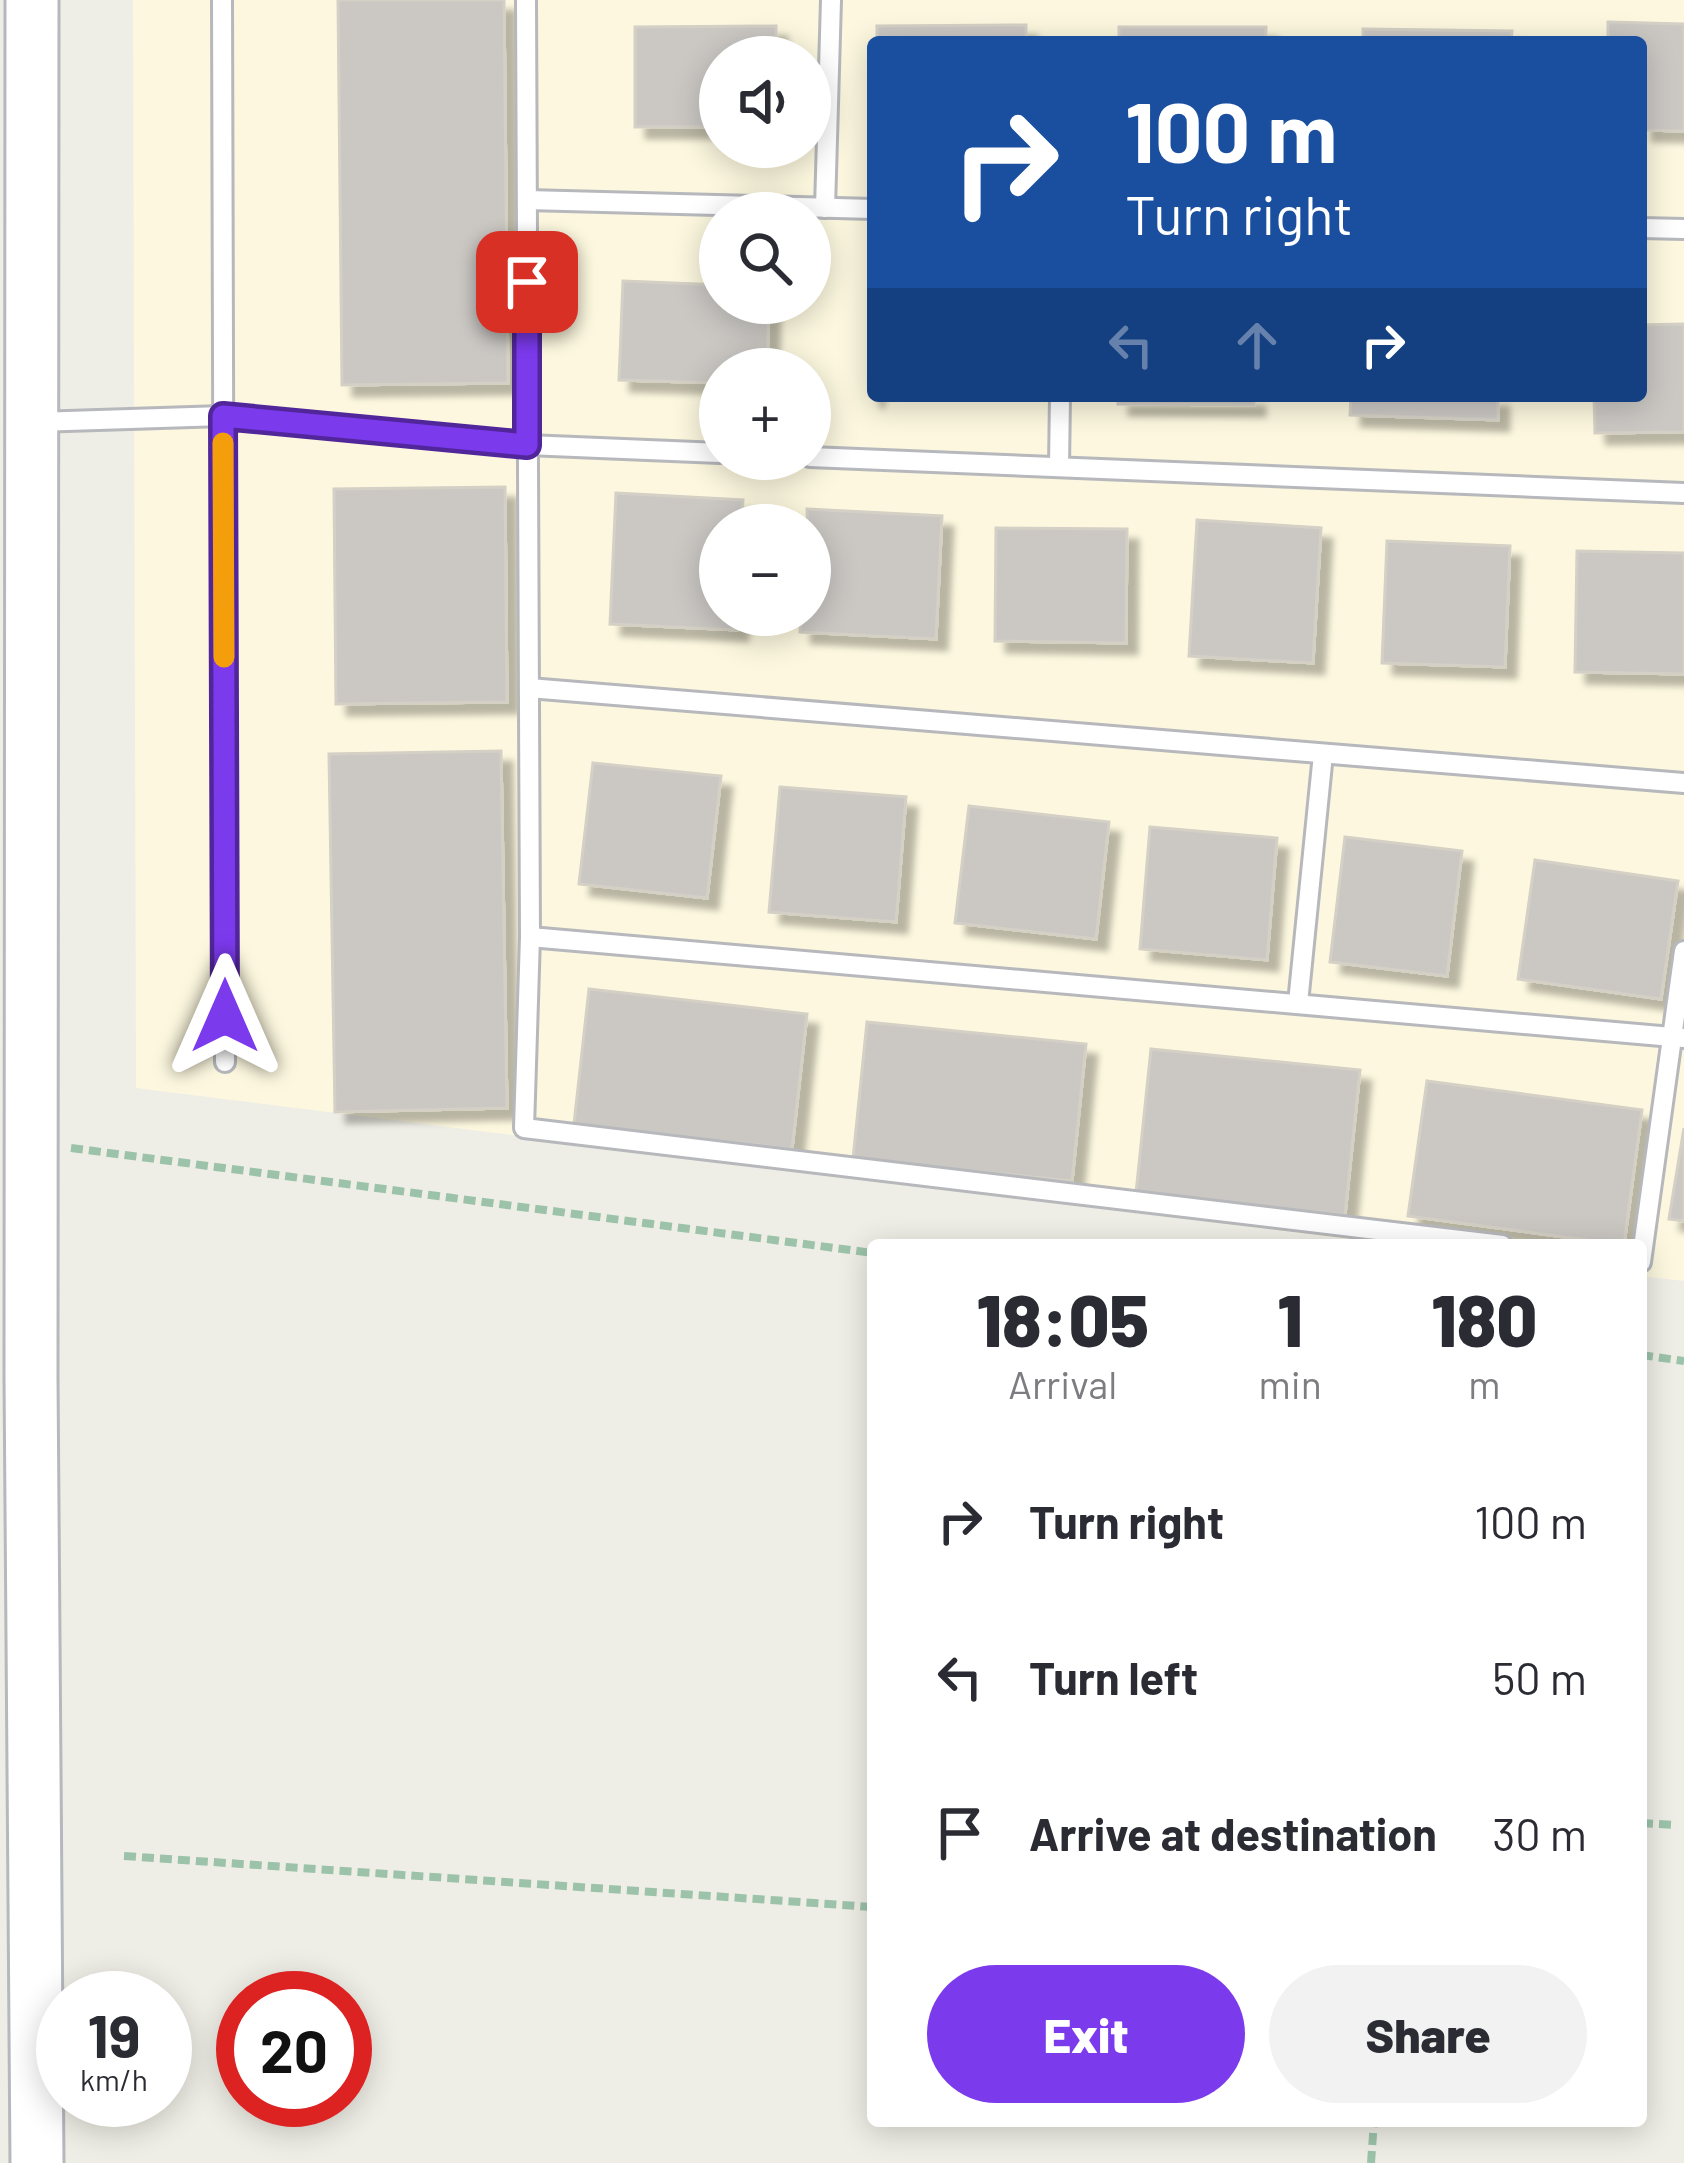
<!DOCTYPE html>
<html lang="en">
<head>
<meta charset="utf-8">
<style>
  :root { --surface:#fff; --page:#f2f2f3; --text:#2b2b33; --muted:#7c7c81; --accent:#7c3aed }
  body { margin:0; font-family:Barlow,sans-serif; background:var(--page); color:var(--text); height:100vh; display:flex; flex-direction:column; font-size:45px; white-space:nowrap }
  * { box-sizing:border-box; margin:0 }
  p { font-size:39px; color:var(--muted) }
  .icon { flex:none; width:66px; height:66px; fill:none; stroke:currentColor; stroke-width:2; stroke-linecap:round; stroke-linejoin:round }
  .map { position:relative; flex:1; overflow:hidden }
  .sheet { position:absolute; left:867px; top:1239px; width:780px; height:888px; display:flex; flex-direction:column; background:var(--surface); border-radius:12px; box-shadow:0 6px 30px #0003 }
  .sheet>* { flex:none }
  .top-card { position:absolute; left:867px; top:36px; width:780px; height:366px; border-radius:12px; box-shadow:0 6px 30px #0003; background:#1a4fa0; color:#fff; overflow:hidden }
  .fabs { position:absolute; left:699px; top:36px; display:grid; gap:24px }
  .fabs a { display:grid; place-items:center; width:132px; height:132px; border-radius:50%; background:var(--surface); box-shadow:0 6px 30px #0003; font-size:60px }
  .speed { position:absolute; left:36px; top:1971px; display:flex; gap:24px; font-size:60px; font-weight:700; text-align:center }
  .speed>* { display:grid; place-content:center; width:156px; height:156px; border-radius:50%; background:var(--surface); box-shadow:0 6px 30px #0003; line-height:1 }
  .speed small { font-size:30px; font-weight:400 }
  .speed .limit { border:18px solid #d22; background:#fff; color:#111 }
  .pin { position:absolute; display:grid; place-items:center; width:102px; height:102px; color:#fff; margin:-51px; border-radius:24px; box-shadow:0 6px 18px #0006 }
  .me { position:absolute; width:132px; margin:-66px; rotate:0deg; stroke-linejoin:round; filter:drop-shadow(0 0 9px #0008) }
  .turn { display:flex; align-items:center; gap:42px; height:252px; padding:0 60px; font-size:54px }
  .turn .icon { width:156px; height:156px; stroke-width:2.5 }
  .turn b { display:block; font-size:84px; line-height:102px }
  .lanes { display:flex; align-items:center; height:114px; padding:0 60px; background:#0003; justify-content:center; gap:60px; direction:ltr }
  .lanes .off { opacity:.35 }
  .eta { display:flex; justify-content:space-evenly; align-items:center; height:204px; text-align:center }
  .eta b { font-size:72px; font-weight:800; line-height:84px }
  .button { display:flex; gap:24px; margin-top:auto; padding:24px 60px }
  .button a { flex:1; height:138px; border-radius:72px; background:var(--accent); color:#fff; font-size:48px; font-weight:800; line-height:138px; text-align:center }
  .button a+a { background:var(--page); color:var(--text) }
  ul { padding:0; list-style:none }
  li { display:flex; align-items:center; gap:36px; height:156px; padding:0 60px }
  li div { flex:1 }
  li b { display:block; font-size:45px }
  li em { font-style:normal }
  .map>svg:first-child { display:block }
</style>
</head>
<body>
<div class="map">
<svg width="1684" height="2163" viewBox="0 0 1684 2163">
  <defs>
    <filter id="shadow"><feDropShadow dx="11" dy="11" stdDeviation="3" flood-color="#0004"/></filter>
  </defs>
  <rect width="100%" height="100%" fill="#efeee6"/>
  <!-- commercial -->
  <path fill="#fcf7de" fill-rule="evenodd" d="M133,0H1684V1281L1641,1276V1245H1394L136,1088ZM873,42H1641V396H873ZM720,57H810V147H720ZM720,213H810V303H720ZM720,369H810V459H720ZM720,525H810V615H720Z"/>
  <!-- building -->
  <g fill="#cbc8c4" stroke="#d4d0c5" stroke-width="3" filter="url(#shadow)">
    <polygon points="338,0 504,0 508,383 342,385"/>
    <polygon points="1608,22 1684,24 1684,131 1641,130 1641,42 1608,42"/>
    <polygon points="1026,25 1026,42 877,42 877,26"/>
    <polygon points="776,26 776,57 720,57 720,127 635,127 635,27"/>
    <rect x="1119" y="27" width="147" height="15"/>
    <polygon points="1363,29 1512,31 1511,42 1363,42"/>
    <polygon points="623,281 720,285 720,303 769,303 767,369 720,369 720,383 619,380"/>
    <polygon points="869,298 873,298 873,396 870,396"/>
    <polygon points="1684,324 1684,432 1595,433 1594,396 1641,396 1641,325"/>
    <polygon points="1118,396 1254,396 1254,405 1118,404"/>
    <polygon points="1351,396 1498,396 1498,420 1350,415"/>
    <polygon points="505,487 507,702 336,704 334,489"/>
    <polygon points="616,493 743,500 742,525 720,525 720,615 737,615 737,630 610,624"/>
    <polygon points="807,509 942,516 936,639 800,632 801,615 810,615"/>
    <polygon points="1197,520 1321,528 1313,663 1189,656"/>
    <polygon points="996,528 1127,529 1126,643 995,641"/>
    <polygon points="1387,541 1510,546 1505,667 1382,663"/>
    <polygon points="1577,551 1684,553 1684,674 1575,672"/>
    <polygon points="501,751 507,1108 335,1112 329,754"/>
    <polygon points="593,763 721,776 707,898 579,884"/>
    <polygon points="780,787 906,797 896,922 769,912"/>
    <polygon points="969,806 1109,822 1096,939 955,923"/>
    <polygon points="1150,827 1277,838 1267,960 1140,949"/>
    <polygon points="1345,837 1462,851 1447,976 1330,962"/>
    <polygon points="1535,860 1678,881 1661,999 1518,979"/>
    <polygon points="589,989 807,1014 792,1149 574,1124"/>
    <polygon points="867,1022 1086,1044 1072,1181 853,1159"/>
    <polygon points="1151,1049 1360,1070 1345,1215 1136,1193"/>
    <polygon points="1427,1081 1642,1110 1624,1245 1408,1216"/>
    <polygon points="1684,1128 1684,1221 1669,1219"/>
  </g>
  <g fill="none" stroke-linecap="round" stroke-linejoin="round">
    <defs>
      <g id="service">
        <polyline points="222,0 225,1062"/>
        <polyline points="526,0 530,937 524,1128 1502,1245"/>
        <polyline points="527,200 873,209"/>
        <polyline points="825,208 831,0"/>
        <polyline points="1641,228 1684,229"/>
        <polyline points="36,422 223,416 527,445 720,453"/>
        <polyline points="810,457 1684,493"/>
        <polyline points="1059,467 1060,396"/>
        <polyline points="529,688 1684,783"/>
        <polyline points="530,937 1684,1038"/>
        <polyline points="1298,1003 1323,754"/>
        <polyline points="1641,1262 1684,951"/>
      </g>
      <polyline id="secondary" points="32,0 31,1377 37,2163"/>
    </defs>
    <!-- service casing -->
    <use href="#service" stroke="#b6b8bc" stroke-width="24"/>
    <!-- secondary casing -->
    <use href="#secondary" stroke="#b5b8bd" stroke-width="57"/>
    <!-- path -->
    <g stroke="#9cc3aa" stroke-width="8" stroke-dasharray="12 6" stroke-linecap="butt">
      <polyline points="71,1148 873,1253"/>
      <polyline points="1641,1355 1684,1361"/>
      <polyline points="1641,1823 1677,1825"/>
      <polyline points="124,1856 873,1907"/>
      <polyline points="1371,2163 1374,2121"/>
    </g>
    <!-- service -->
    <use href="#service" stroke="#fff" stroke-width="18"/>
    <!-- secondary -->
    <use href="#secondary" stroke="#fff" stroke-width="51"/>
  </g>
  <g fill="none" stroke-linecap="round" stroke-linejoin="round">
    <defs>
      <polyline id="route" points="225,1016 223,416 527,445 527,282"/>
    </defs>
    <!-- route casing -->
    <use href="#route" stroke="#51269a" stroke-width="30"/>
    <!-- route -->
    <use href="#route" stroke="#7c3aed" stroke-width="21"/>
    <!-- slow -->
    <polyline stroke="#f59e0b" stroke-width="21" points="223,443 224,657"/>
  </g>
</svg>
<div class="fabs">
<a><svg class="icon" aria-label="sound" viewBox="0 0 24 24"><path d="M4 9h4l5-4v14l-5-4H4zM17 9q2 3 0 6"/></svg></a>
<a><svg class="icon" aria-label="search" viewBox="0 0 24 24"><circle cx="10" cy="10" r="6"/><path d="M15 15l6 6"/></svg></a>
<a>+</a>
<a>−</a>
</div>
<div class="speed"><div>19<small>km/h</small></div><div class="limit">20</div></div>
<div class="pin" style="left:527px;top:282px;background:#d93025"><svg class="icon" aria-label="arrive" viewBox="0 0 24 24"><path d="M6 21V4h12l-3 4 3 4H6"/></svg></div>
<svg class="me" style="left:225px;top:1016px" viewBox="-20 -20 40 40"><path d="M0-17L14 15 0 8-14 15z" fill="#7c3aed" stroke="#fff" stroke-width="4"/></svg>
<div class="top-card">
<div class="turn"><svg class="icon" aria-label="right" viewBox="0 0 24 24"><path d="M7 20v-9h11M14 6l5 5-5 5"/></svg><div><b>100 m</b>Turn right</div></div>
<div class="lanes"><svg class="icon off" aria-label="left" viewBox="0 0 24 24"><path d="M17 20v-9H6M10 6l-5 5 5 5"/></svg><svg class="icon off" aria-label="ahead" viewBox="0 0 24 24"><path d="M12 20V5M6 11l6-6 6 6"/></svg><svg class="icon" aria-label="right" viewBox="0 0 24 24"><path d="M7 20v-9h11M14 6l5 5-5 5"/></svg></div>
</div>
<section class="sheet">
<div class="eta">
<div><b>18:05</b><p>Arrival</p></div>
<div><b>1</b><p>min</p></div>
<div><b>180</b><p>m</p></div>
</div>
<ul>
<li><svg class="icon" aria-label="right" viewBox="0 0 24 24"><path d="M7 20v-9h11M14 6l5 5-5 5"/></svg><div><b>Turn right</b></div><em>100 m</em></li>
<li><svg class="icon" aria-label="left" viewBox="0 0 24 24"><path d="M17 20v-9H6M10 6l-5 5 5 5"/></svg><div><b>Turn left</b></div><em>50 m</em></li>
<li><svg class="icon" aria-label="arrive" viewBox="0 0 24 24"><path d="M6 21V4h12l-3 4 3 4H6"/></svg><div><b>Arrive at destination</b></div><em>30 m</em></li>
</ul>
<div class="button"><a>Exit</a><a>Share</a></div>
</section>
</div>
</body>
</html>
